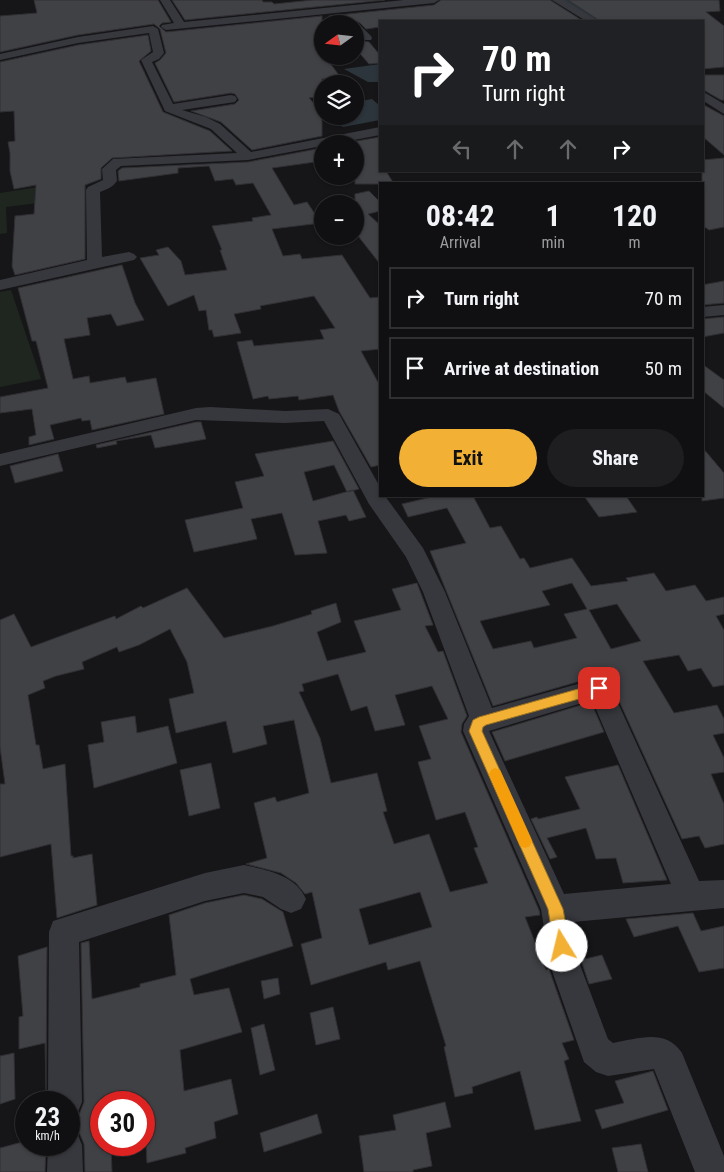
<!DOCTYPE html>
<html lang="en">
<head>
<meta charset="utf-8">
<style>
  :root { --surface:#101012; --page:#1e1e20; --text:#f1f3f6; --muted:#9c9d9f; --line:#303032; --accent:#f2b134 }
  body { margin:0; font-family:"Roboto Condensed",sans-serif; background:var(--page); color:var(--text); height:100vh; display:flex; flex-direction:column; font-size:19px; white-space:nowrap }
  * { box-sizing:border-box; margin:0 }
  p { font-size:16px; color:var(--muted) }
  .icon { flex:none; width:28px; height:28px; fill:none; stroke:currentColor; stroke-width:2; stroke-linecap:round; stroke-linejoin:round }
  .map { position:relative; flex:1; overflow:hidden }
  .details { position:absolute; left:379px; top:182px; width:325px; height:315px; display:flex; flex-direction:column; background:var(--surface); border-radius:0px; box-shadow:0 1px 4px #0004,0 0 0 1px var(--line) }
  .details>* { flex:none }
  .hud { position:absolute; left:379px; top:20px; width:325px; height:152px; border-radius:0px; box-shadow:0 1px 4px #0004,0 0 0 1px var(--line); background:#202124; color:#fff; overflow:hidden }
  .needle { width:32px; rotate:255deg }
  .tools { position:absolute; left:314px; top:15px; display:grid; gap:10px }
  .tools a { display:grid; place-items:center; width:50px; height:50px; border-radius:50%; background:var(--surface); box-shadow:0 1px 4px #0004,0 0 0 1px var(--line); font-size:25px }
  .speed { position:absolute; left:15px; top:1091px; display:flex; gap:10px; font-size:25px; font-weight:700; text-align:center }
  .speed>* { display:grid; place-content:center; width:65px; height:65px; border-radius:50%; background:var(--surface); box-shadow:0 1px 4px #0004,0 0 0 1px var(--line); line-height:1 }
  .speed small { font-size:12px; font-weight:400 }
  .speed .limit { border:8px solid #d22; background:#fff; color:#111 }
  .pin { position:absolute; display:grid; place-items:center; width:42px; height:42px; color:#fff; margin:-21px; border-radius:10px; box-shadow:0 2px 8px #0006 }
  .me { position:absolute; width:55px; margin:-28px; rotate:351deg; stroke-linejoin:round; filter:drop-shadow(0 0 4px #0008) }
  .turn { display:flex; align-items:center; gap:18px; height:105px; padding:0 20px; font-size:22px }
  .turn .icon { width:65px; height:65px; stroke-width:2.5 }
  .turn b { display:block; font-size:35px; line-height:42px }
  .lanes { display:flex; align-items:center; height:48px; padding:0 20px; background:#0003; justify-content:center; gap:25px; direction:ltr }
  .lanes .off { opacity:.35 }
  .eta { display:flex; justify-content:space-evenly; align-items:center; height:85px; text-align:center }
  .eta b { font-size:30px; font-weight:700; line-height:35px }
  .cta { display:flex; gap:10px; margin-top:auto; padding:10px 20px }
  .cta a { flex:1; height:58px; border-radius:30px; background:var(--accent); color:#111; font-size:20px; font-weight:700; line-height:58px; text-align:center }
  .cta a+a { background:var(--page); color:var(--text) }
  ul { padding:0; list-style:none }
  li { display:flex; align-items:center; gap:15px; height:62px; margin:0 10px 8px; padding:0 10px; border:2px solid var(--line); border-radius:0px }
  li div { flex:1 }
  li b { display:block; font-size:19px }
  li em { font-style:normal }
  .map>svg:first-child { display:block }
</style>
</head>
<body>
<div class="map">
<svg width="724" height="1172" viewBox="0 0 724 1172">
  <rect width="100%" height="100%" fill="#161618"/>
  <!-- green -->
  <g fill="#1e261f">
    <polygon points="39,187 46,202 6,207 7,233 0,234 0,193"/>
    <polygon points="11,290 41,379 0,387 0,292"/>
  </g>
  <!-- water -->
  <g fill="#2c353c">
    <polygon points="380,64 380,82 368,82 344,69"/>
    <polygon points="372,99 380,106 380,120 343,127 330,116 355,116 355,102"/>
  </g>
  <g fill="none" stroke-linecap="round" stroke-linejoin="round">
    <!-- canal -->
    <polygon fill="#2c353c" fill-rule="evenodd" points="561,0 571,0 607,21 597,21"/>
  </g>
  <!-- building -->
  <g fill="#404145" stroke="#303034" fill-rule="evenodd">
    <polygon points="34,0 158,0 171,22 162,23 159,26 166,32 322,16 322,60 327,59 341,78 322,79 322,96 309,98 322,112 322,136 252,150 221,122 191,111 235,104 239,100 235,94 231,93 174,102 155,63 160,60 166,53 160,29 154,24 78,35 0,52 0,16 37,13"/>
    <polygon points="172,0 262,0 263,2 272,2 274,4 313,0 385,0 185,20"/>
    <polygon points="441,0 550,0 583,21 455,21 455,20 380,21 380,27 366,29 360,23 355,21 350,24 335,24 329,16 434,5"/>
    <polygon points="568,0 719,0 720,11 706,12 724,26 724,67 702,69 702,21 600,21"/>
    <polygon points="148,35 151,51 139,61 163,112 210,131 232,151 112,158 101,168 101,179 85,185 85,259 15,275 12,266 15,216 34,214 36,185 14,189 10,171 10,153 8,142 15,141 14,111 0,112 0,62 78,45"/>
    <polygon points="355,35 362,41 369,42 380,55 380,63 369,64 355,48"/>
    <polygon points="702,75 724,75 724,100 721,100 702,89"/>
    <polygon points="702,104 724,116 724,155 702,136"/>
    <polygon points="380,137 380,171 386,171 394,184 355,184 355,144 346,143"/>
    <polygon points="322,148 322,161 272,168 294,205 307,202 321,223 272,229 283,256 300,254 302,259 342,255 370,298 380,297 380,349 361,351 380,386 380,465 371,467 339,411 333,395 299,400 298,396 269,399 268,396 253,399 237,342 252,340 254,346 324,339 320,330 335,328 314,296 260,306 261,309 234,314 241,333 214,337 212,330 209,330 206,310 199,311 194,295 168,306 140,258 159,255 156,250 168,247 181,261 185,275 227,270 220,250 222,250 212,226 253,221 252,218 271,215 253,183 236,185 233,179 215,181 209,166 178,168 178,173 119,181 118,171 122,168 248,162"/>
    <polygon points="724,158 724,227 709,230 702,225 702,160"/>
    <polygon points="369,191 380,202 380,211 368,214 380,225 380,264 355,232 355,194"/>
    <polygon points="122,265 135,303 144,320 117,326 111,314 87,318 90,335 64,339 73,379 89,376 90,383 125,377 127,383 156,378 164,414 92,430 90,420 82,421 81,418 50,425 54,439 29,445 29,437 36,435 32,409 0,413 0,397 48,388 36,341 32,341 18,288"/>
    <polygon points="724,281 724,303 702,305 702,285"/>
    <polygon points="724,317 724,333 702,337 702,319"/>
    <polygon points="702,364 724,380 724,408 702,390"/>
    <polygon points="196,422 201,422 206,439 155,448 151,435 116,441 117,444 97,448 96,445"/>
    <polygon points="333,441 359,489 347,492 334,465 304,472 313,501 353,490 366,517 349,521 346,515 318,521 327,553 295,555 282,513 251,519 257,539 194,552 185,520 243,508 235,482 264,476 255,454"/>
    <polygon points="702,447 724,473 724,498 702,501"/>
    <polygon points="58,454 63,471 15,483 10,466"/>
    <path d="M436,496H473L490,528L501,526L520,559L524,558L530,568L572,558L591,586L628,581L626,578L654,573L666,591L695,585L706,601L724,597V614L716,616L724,630V685L713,687L701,668L688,671L679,655L643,661L674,713L717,705L724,719V733L713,735L724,758V772L711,774L724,804V844L705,848L699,836L682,839L609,679L598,676L493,706L430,551L466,543L447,508L408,517L402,504ZM572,583L587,609L564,614L577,638L534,648L531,641L493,649L480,621L550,605L542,591ZM617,604L641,641L611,649L589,610Z"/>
    <polygon points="584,496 626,496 637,512 599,517"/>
    <path d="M417,583L433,625L425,626L438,652L443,651L467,716L462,724L461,732L539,910L540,915L525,917L546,970L549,969L574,1040L562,1043L569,1059L564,1061L581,1121L535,1130L520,1071L472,1087L473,1093L455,1097L444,1047L446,1046L420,961L388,970L386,962L311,985L301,944L322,938L312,892L305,894L296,883L281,873L246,864L267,858L254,803L275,797L277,802L309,793L294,720L263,726L267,744L233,753L226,721L176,733L169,699L194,693L187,662L170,629L139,645L119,652L117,647L82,662L84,669L56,676L43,681L45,688L28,695L36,745H39L43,769L65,764L71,856H73V858L92,854L97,905L57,918L51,844L0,857V784H5L0,747V620L14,614L31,647L115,616L116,619L141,606L143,608L187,588L224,638L273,626L312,614L311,611L336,603L341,622L317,632L327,661L366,652L354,621L401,610L392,589ZM338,674L351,711L367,706L375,731L405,725L395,695L432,686L448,719L419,726L431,759L418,762L436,820L465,812L478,847L474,848L488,883L450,892L429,834L394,844L383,812L387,811L377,773L331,783L320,738L299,692L304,691L302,684ZM420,892L432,927L369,945L359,909Z"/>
    <polygon points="591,702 604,732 505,761 492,732"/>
    <polygon points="135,716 137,733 168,726 177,763 94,788 88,745 104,742 101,722"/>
    <polygon points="211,763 220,808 189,816 180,770"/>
    <polygon points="618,765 667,880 623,883 616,858 596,859 586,828 547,838 557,857 550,859 531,819 537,817 538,819 580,809 565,777"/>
    <polygon points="244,895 262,899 283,912 293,946 190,979 194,995 229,988 242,1032 180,1050 184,1091 231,1079 238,1114 214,1122 216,1138 185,1148 186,1153 147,1163 144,1102 101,1102 101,1145 111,1145 112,1172 85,1172 84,1144 79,1132 72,1129 72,1118 79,1115 84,1102 81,943 89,941 92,999 140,987 140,984 176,975 169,915 205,903"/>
    <polygon points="693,913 701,931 724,926 724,968 699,972 678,926 634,937 626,919"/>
    <polygon points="47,947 46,1090 45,1043 19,1049 19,1017 23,1016 18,956"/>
    <polygon points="602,955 612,979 589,984 581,960"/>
    <polygon points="278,978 280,994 264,999 261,981"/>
    <polygon points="333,1007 340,1039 316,1045 310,1013"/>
    <polygon points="264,1024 275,1070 260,1075 251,1028"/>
    <polygon points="14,1053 15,1099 0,1104 0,1056"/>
    <polygon points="653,1071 668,1110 602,1129 595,1110 624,1103 615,1081"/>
    <polygon points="445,1102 451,1127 426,1133 432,1166 413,1170 413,1172 364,1172 359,1136 396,1130 393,1115"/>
    <polygon points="317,1114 322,1133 264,1152 260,1133"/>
    <polygon points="26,1141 26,1145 46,1145 45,1172 0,1172 0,1148"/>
    <polygon points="641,1144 648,1172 618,1172 612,1148"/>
  </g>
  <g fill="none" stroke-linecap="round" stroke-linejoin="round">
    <!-- minor -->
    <g fill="#37383d" fill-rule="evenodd">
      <polygon points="160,0 170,0 184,22 404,0 439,0 434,3 166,30 161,27 162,25 174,23"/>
      <polygon points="552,0 564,0 598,21 586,21"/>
      <polygon points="355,23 359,24 371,36 372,38 371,40 363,40 355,32 355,24 352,24"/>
      <path d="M153,26L158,29L164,53L159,59L152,62L173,104L231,95L235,96L237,99L235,102L182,110L206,117L220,124L251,152L380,127V135L333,144H322V146L248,160L121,166L116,170L117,181C112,188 107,189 100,192L102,257L129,252L134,254L137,257L134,260L0,290V280L87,260L86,190L88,187L103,180L102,169L113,159L237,153L211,129L165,111L141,60L153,52L149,33L78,43L0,60V54L78,37Z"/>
      <polygon points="702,91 724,104 724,114 702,100"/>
      <polygon points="724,305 724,315 702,317 702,307"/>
      <path d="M210,407L285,411L328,409L339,414L380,487V496H385L423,548L445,592L492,708L599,678L608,681L699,881L724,880V908L573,922L580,965L608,1039L613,1043C638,1039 665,1028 682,1053L724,1156V1172H695L654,1069L608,1076L596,1072L584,1062L550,965L541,909L463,731L464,724L469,716L423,592L406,557L369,504L324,421L285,423L196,420L0,466V454L196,408ZM592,700L671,884L564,894L489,731Z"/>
      <path d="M244,865C267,870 296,875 306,899L301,909L291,913L281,909L263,897L244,893L205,901L79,942L82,1102L77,1114L69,1117V1102H48L49,932L53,921L205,873Z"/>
      <polygon points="69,1129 77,1133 82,1145 83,1172 47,1172 48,1145 69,1145"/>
    </g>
  </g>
  <!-- route -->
  <polygon fill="#f2b134" stroke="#9d7322" points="599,683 604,684 606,688 604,692 486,725 483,727 482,731 563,909 570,946 567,952 562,954 556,952 554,946 548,909 469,731 473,720 479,717"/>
  <!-- slow -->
  <polygon fill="#f59e0b" points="495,768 500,770 530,836 532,841 530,846 525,848 520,846 489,774 491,770"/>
</svg>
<div class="tools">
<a><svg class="needle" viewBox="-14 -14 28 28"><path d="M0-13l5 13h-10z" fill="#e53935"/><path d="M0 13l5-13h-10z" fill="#9c9d9f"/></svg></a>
<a><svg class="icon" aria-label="layers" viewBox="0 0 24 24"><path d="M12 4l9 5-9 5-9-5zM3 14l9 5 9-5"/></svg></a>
<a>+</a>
<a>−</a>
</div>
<div class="speed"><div>23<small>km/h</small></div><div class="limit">30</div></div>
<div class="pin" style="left:599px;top:688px;background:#d93025"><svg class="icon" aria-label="arrive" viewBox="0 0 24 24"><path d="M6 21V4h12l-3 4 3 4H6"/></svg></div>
<svg class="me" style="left:562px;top:946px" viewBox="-20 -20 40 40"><circle r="19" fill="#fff"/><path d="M0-13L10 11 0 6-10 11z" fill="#f2b134"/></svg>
<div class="hud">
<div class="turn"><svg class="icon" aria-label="right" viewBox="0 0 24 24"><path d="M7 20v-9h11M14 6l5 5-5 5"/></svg><div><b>70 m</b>Turn right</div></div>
<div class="lanes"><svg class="icon off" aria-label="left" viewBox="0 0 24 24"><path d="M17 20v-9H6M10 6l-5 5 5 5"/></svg><svg class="icon off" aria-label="ahead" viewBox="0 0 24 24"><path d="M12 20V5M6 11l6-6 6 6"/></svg><svg class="icon off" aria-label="ahead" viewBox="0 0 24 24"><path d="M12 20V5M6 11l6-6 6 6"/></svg><svg class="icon" aria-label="right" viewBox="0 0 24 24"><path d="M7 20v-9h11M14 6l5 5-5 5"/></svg></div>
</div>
<section class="details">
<div class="eta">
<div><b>08:42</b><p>Arrival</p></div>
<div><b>1</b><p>min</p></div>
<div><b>120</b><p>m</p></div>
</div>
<ul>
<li><svg class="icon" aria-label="right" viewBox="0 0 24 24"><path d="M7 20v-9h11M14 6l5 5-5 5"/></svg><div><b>Turn right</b></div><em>70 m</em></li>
<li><svg class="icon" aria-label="arrive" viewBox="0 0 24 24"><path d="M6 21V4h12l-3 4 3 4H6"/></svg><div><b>Arrive at destination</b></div><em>50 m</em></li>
</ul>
<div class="cta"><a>Exit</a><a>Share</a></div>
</section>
</div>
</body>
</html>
